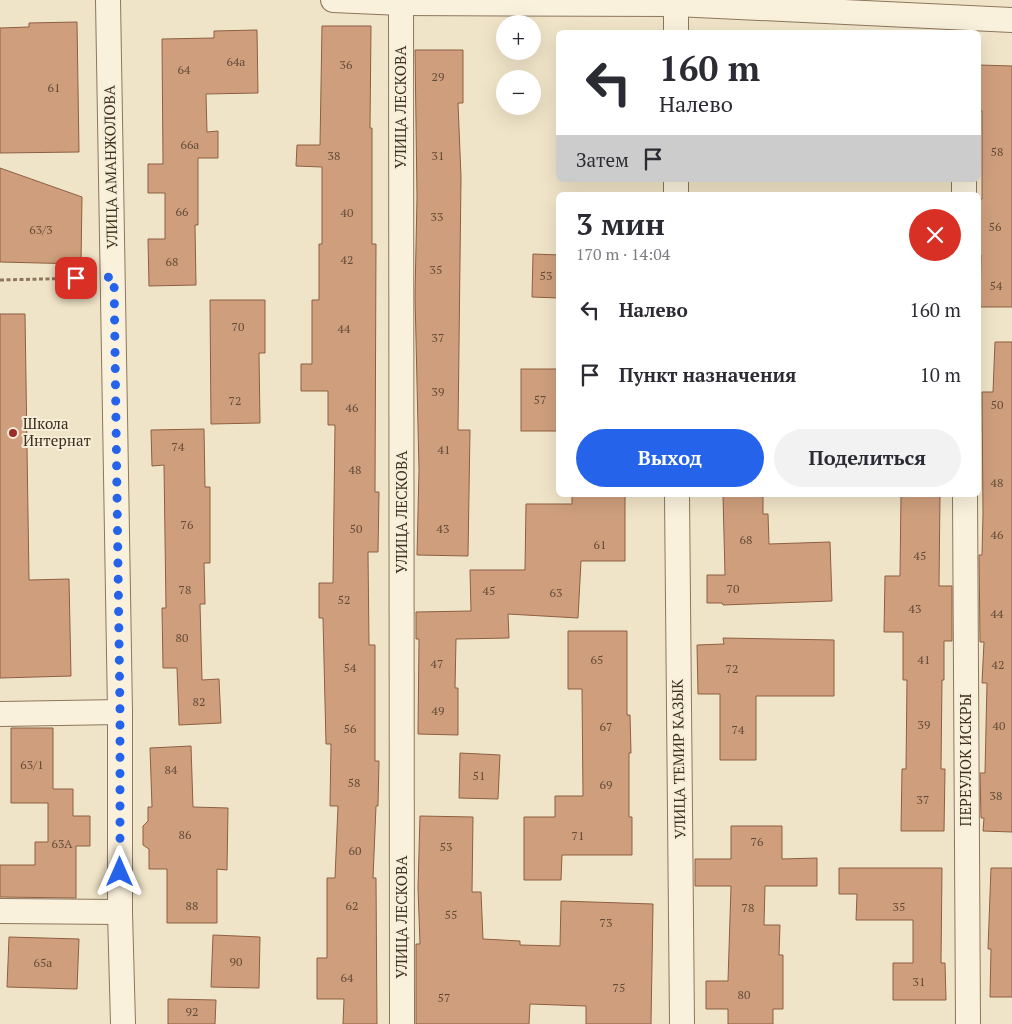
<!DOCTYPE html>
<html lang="ru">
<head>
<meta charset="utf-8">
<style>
  :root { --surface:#fff; --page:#f2f2f3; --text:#2b2b33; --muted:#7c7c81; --accent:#2563eb }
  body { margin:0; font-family:"PT Serif",serif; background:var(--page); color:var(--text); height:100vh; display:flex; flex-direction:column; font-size:19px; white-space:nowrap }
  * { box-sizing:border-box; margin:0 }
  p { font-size:16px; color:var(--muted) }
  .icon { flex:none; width:28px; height:28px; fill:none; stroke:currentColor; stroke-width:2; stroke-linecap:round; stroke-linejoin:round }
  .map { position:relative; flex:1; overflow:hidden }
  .panel { position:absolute; left:556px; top:192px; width:425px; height:305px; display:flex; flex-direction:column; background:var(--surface); border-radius:8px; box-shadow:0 5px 20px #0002 }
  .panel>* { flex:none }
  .top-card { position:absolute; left:556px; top:30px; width:425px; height:152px; border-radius:8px; box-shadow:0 5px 20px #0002; background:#fff; color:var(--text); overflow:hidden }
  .buttons { position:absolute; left:496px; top:15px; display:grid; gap:10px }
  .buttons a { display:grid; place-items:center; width:45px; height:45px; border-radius:50%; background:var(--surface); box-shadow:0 5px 20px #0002; font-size:25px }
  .pin { position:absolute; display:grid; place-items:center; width:42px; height:42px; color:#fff; margin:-21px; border-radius:10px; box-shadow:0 2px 8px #0006 }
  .me { position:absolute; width:55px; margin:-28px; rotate:0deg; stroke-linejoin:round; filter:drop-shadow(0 0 4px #0008) }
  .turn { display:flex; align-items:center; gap:18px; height:105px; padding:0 20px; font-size:22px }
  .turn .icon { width:65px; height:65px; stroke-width:2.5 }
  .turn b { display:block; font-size:35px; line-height:42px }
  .then { display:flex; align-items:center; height:48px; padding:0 20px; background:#0003; gap:10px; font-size:19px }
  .round { display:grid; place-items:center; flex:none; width:52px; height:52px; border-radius:26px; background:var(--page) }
  .overview { display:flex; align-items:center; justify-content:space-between; height:85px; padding:0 20px }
  h1 { font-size:30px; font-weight:800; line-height:38px }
  .action { display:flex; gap:10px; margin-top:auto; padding:10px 20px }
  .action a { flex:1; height:58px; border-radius:30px; background:var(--accent); color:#fff; font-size:20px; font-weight:800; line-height:58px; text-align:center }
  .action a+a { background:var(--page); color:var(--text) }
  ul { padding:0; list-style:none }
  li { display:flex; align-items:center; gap:15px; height:65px; padding:0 20px }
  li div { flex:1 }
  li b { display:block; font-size:19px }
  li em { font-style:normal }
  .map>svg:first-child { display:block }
</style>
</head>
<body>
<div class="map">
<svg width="1012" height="1024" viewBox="0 0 1012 1024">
  <rect width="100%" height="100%" fill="#f0e4c8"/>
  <!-- building -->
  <g fill="#cf9f7d" stroke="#8d5f41">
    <polygon points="77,22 79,152 0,153 0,28 29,27 29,23"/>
    <polygon points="322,26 371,26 370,128 372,128 372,244 376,244 375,492 379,492 378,552 368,552 369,645 375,645 375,761 379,761 378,806 376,806 373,878 376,878 377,1024 343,1024 344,999 317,999 317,958 327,958 327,878 335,878 338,806 330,806 331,744 326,744 323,618 319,618 319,583 333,583 335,425 328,425 328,391 301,391 301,364 312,364 312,300 319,300 319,244 322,244 322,167 296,166 297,145 320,145"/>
    <polygon points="257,30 258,93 206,94 207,132 218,131 218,158 198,158 198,225 195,225 196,285 149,286 148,239 165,239 165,193 148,193 148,164 163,164 162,39 214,38 214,31"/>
    <polygon points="415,50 463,50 463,103 458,103 461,177 458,430 470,430 468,556 417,555 419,470 415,296 417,197"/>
    <polygon points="979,65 1012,66 1012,307 980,307 981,255 979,255 979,199 982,199 982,111 979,111"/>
    <polygon points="0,168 82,197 81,264 0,262"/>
    <polygon points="533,254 559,255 559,298 532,297"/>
    <polygon points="210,300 265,300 265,353 259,353 260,423 211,424"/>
    <polygon points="0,314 25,314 29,580 69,579 71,676 0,678"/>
    <polygon points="995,342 1012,342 1012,832 983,831 984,818 981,818 980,773 985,773 987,683 982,683 984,642 980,642 979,555 982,555 983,513 982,392 993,392"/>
    <rect x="521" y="369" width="38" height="62"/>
    <polygon points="204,429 205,487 210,487 210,563 204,563 205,604 200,604 202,680 219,679 221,723 179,725 177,668 163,668 162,608 166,608 164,465 152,466 151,430"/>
    <polygon points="572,495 625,495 625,561 581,561 578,618 508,614 509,638 456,639 455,688 458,688 458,735 418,734 419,639 416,639 416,612 471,611 470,570 525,570 526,504 572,504"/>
    <polygon points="723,495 763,495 763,514 768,514 769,544 830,542 832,601 723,605 722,603 707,603 707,575 725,575"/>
    <polygon points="901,495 940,495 939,586 952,586 952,641 944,641 944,680 942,680 941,769 945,769 944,831 901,831 902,769 906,769 907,680 903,680 903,632 884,632 885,576 900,576"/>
    <polygon points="568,631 627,631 627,715 630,715 631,753 629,753 629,817 632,817 632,855 562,855 561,880 524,880 524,817 555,817 555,796 583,796 582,689 568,689"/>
    <polygon points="723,638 834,640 834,696 756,696 756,760 720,760 720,694 698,694 697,645 724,644"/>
    <polygon points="11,728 53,728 53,789 73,789 73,816 90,816 90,846 76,846 76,898 0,897 0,865 35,865 35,842 48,842 48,803 11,803"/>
    <polygon points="191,746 193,807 228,808 227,870 217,869 217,923 167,923 167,869 149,869 149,849 143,845 143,826 148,821 148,807 152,807 150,748"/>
    <polygon points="460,753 500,755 498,799 459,798"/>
    <polygon points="420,816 473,817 472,892 481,892 483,939 520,941 520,945 560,946 561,901 653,904 651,1024 586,1024 586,1006 530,1004 529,1024 416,1024 416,944 420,944 418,888"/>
    <polygon points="731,826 782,826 782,859 817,858 817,886 765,886 764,925 780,925 779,955 783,955 783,1009 773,1009 773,1024 728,1024 728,1009 706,1009 706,981 728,981 731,886 695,886 695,859 731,859"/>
    <polygon points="839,868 942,868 941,963 945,963 946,1000 893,1000 893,963 913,963 913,920 856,920 857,894 839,894"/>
    <polygon points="991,868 1012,868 1012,997 990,997 991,949 988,949"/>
    <polygon points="213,935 260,937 259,988 211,987"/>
    <polygon points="9,937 79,939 77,989 7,987"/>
    <polygon points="168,999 216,1000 215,1024 168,1024"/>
  </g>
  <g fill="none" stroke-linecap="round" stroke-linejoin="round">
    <defs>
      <g id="street">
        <polyline points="108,0 120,712 120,912 123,1024"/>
        <polyline points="333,0 401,3 676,4 1012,20"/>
        <polyline points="401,0 402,1024"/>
        <polyline points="676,0 676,32"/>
        <polyline points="676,180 676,195"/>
        <polyline points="964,180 964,195"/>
        <polyline points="677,495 682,1024"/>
        <polyline points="965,495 968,1024"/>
        <polyline points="0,714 120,712"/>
        <polyline points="0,911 120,912"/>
      </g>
    </defs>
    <!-- street casing -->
    <use href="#street" stroke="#8d765c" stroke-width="26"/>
    <!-- path -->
    <polyline stroke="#8d765c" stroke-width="3" stroke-dasharray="4 2.5" stroke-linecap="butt" points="0,280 88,278"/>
    <!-- street -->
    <use href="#street" stroke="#faf1dc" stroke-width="24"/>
  </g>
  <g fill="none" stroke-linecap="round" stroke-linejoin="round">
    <!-- route -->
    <polyline stroke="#2563eb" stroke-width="9" stroke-dasharray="0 16.2" points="76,278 114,277 120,712 120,872"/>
  </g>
  <!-- markers -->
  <circle fill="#9e2a2b" stroke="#f7eed8" stroke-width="2" cx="13" cy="433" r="5"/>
  <g text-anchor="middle" stroke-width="4" stroke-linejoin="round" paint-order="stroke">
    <!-- number labels -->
    <g font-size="12" fill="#624a37">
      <text x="236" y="66">64а</text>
      <text x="346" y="69">36</text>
      <text x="184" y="74">64</text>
      <text x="438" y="81">29</text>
      <text x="54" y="92">61</text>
      <text x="190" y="149">66а</text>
      <text x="997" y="156">58</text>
      <text x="334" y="160">38</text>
      <text x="438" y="160">31</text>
      <text x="182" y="216">66</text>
      <text x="347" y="217">40</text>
      <text x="437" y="221">33</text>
      <text x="995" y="231">56</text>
      <text x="41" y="234">63/3</text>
      <text x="347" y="264">42</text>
      <text x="172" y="266">68</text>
      <text x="436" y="274">35</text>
      <text x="546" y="280">53</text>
      <text x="996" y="290">54</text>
      <text x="238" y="331">70</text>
      <text x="344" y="333">44</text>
      <text x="438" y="342">37</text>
      <text x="438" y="396">39</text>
      <text x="540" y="404">57</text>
      <text x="235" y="405">72</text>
      <text x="997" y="409">50</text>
      <text x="352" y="412">46</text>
      <text x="178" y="451">74</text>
      <text x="444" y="454">41</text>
      <text x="355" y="474">48</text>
      <text x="997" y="487">48</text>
      <text x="187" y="529">76</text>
      <text x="356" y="533">50</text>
      <text x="443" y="533">43</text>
      <text x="997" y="539">46</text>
      <text x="746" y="544">68</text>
      <text x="600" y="549">61</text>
      <text x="920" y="560">45</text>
      <text x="733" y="593">70</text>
      <text x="185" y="594">78</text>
      <text x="489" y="595">45</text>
      <text x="556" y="597">63</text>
      <text x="344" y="604">52</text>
      <text x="915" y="613">43</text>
      <text x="997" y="618">44</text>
      <text x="182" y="642">80</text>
      <text x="597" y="664">65</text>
      <text x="924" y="664">41</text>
      <text x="437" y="668">47</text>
      <text x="998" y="669">42</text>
      <text x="350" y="672">54</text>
      <text x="732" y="673">72</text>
      <text x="199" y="706">82</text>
      <text x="438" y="715">49</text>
      <text x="924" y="729">39</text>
      <text x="999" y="730">40</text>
      <text x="606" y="731">67</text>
      <text x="350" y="733">56</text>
      <text x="738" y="734">74</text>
      <text x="32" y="769">63/1</text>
      <text x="171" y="774">84</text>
      <text x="479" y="780">51</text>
      <text x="354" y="787">58</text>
      <text x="606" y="789">69</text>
      <text x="996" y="800">38</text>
      <text x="923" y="804">37</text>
      <text x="185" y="839">86</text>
      <text x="578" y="840">71</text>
      <text x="757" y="846">76</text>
      <text x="62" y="848">63А</text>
      <text x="446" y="851">53</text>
      <text x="355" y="855">60</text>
      <text x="192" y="910">88</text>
      <text x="352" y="910">62</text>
      <text x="899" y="911">35</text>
      <text x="748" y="912">78</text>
      <text x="451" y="919">55</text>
      <text x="606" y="927">73</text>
      <text x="236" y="966">90</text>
      <text x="43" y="967">65а</text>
      <text x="347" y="982">64</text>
      <text x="919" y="986">31</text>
      <text x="619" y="992">75</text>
      <text x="744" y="999">80</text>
      <text x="444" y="1002">57</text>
      <text x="192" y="1016">92</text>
    </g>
    <!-- street labels -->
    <g font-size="15" fill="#3d2e20" stroke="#f7eed8">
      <text transform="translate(401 107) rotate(-90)" y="5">УЛИЦА ЛЕСКОВА</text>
      <text transform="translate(111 167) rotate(-91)" y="5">УЛИЦА АМАНЖОЛОВА</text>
      <text transform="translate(402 512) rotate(-90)" y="5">УЛИЦА ЛЕСКОВА</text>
      <text transform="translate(679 759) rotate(-91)" y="5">УЛИЦА ТЕМИР КАЗЫК</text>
      <text transform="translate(966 760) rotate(-90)" y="5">ПЕРЕУЛОК ИСКРЫ</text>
      <text transform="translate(402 917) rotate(-90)" y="5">УЛИЦА ЛЕСКОВА</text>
    </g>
    <!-- poi labels -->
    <g font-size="15" fill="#3d2e20" stroke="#f7eed8" text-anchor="start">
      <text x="23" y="429">Школа<tspan x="23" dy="17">Интернат</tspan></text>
    </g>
  </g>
</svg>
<div class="buttons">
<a>+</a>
<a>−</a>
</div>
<div class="pin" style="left:76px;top:278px;background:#d93025"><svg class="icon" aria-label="arrive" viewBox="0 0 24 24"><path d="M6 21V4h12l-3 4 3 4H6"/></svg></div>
<svg class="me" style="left:120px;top:872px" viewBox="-20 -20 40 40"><path d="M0-17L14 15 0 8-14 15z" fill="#2563eb" stroke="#fff" stroke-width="4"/></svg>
<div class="top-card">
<div class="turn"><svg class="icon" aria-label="left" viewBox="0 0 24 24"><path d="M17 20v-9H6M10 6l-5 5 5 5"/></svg><div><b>160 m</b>Налево</div></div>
<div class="then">Затем<svg class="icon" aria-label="arrive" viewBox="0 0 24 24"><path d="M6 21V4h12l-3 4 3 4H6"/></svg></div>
</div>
<section class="panel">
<div class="overview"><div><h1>3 мин</h1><p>170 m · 14:04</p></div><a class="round" style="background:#d93025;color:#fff"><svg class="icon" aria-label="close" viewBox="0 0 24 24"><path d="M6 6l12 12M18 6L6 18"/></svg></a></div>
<ul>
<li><svg class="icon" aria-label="left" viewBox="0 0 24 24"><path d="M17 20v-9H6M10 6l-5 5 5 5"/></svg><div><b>Налево</b></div><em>160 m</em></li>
<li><svg class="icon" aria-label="arrive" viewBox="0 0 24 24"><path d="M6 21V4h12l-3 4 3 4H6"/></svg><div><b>Пункт назначения</b></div><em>10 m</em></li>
</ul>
<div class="action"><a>Выход</a><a>Поделиться</a></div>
</section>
</div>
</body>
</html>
